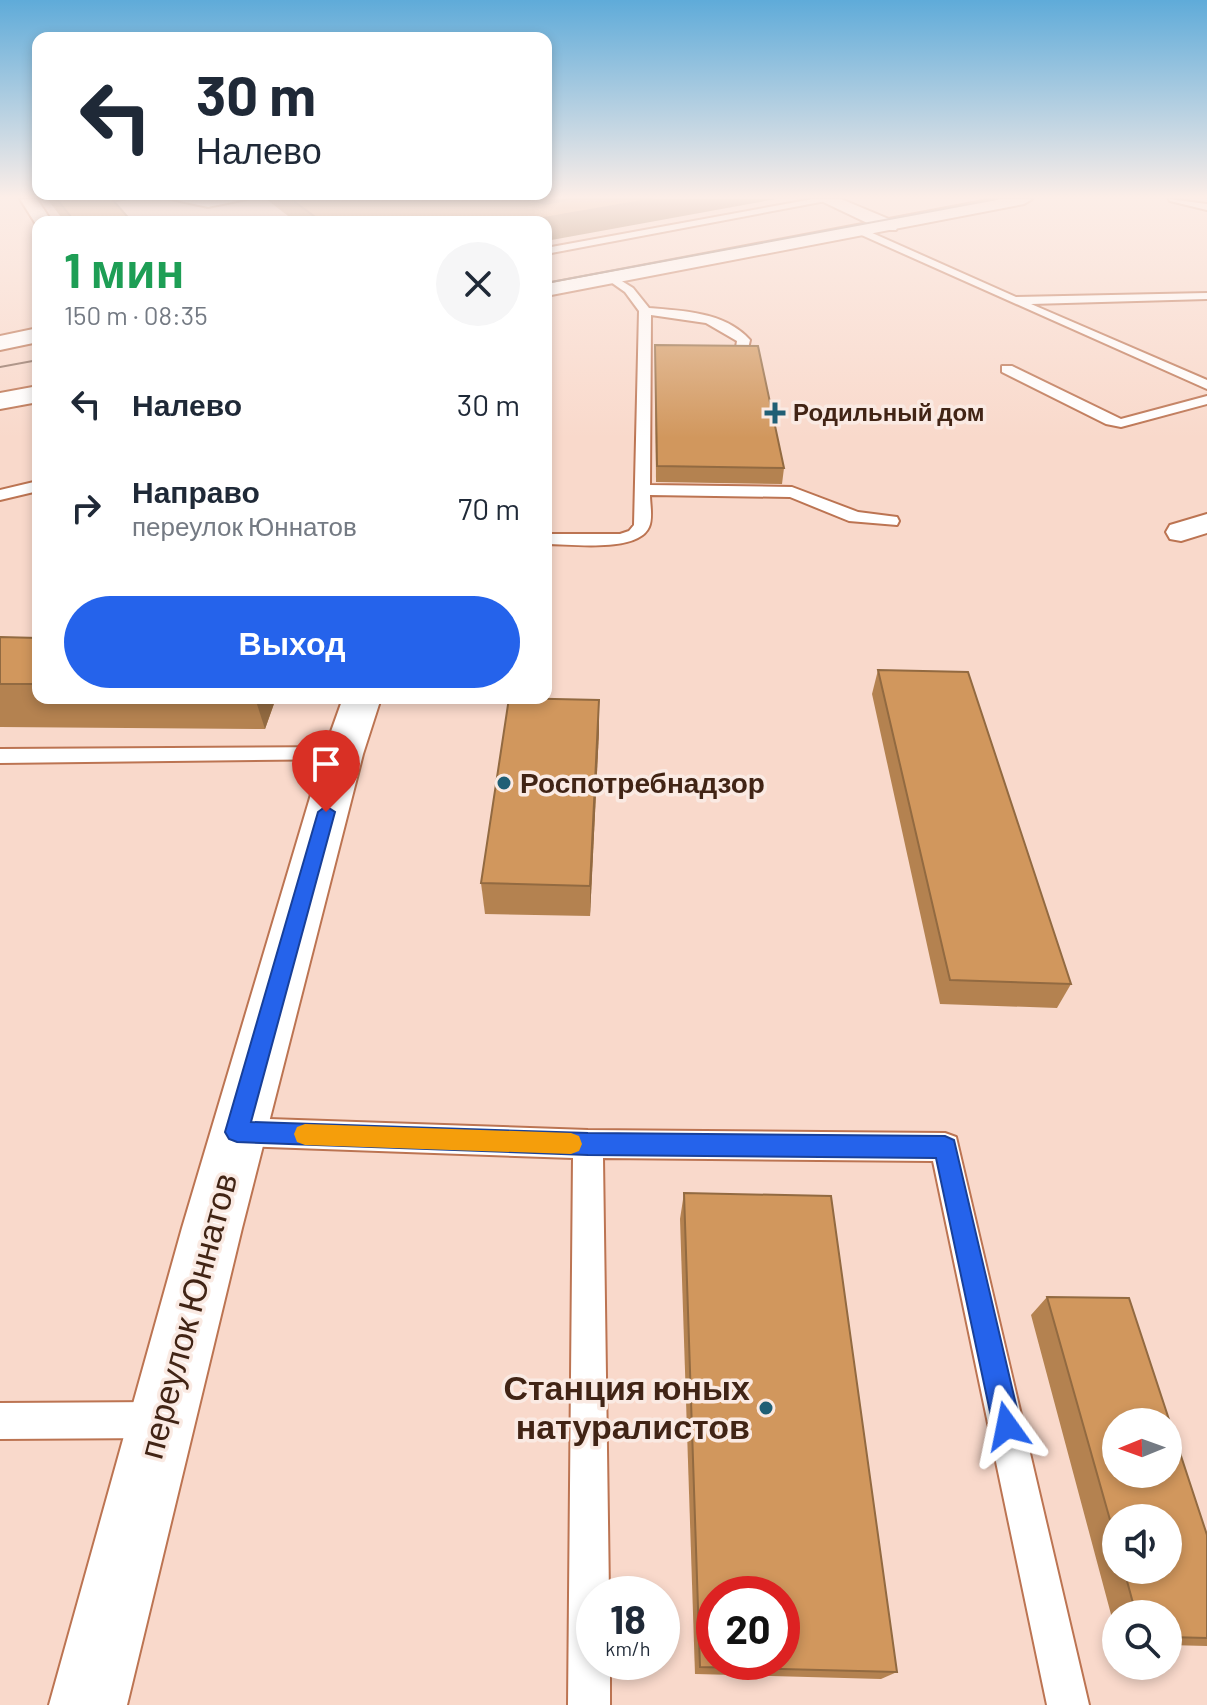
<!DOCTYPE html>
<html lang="ru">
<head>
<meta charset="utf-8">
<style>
  :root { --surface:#fff; --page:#f6f6f7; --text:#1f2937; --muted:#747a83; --accent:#2563eb }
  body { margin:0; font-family:Barlow,sans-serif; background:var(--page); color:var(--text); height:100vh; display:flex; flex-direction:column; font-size:30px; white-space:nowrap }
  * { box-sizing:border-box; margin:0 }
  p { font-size:26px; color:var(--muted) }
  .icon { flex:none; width:44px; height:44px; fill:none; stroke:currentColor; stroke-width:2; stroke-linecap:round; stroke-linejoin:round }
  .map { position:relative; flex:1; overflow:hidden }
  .panel { position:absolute; left:32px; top:216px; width:520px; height:488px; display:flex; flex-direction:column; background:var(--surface); border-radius:16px; box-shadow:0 4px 12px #0003 }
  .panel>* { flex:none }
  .top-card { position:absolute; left:32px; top:32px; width:520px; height:168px; border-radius:16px; box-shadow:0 4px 12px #0003; background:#fff; color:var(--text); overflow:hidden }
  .needle { width:52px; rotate:269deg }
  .fabs { position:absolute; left:1102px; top:1408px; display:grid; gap:16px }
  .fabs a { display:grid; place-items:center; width:80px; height:80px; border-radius:50%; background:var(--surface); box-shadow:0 4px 12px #0003; font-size:40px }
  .speed { position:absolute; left:576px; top:1576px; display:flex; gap:16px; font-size:40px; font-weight:700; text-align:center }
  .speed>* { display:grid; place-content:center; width:104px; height:104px; border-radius:50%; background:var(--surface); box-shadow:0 4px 12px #0003; line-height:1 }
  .speed small { font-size:20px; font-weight:400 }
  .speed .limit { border:12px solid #d22; background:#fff; color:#111 }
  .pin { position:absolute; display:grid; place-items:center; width:68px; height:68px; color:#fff; margin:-82px -34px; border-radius:50% 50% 50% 0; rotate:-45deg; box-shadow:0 0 8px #0007 }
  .pin .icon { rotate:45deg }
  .me { position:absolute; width:88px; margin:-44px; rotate:348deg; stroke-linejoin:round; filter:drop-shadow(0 0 6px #0008) }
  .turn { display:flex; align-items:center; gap:28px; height:168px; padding:0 32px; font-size:36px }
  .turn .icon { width:104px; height:104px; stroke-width:2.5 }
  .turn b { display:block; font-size:56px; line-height:68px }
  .round { display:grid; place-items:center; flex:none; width:84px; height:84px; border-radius:42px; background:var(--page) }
  .head { display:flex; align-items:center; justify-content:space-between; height:136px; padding:0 32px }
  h1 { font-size:48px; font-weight:700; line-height:60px; color:#1e9e55 }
  .action { display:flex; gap:16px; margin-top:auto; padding:16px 32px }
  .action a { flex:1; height:92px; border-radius:48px; background:var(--accent); color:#fff; font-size:32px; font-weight:700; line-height:92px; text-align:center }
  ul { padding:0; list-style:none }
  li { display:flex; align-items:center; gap:24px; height:104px; padding:0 32px }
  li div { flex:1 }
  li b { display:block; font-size:30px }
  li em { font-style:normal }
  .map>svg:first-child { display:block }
</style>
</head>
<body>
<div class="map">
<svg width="1207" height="1705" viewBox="0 0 1207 1705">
  <rect width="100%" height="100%" fill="#f9d9cb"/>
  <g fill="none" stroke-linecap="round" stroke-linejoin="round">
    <defs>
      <g id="service">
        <polygon points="171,199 247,199 208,207"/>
        <polygon points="813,199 831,200 546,254 546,248"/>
        <polygon points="1169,199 1207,204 1207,210 1170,201"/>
        <polygon points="861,228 1016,297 1207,293 1207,299 1031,304 1207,380 1207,389 857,233 856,231"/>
        <path d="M612,275L633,288L649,308C684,311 725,312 750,340L747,353L708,358V352L736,347L737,341L706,323L651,315L650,485L792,487L858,512L897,517L899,521L897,525L849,521L790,497L650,495C650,504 653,518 649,527C638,553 571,544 546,544V534H620L629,531L634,525L639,311L625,292L608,280V276Z"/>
        <polygon points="1002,366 1012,366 1121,419 1207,396 1207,404 1121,427 1106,424 1002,372"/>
        <polygon points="38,481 38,491 0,500 0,490"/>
        <polygon points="343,747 351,749 354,754 351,759 0,763 0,749"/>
        <polygon points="237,1118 588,1130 945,1133 956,1137 1089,1705 1047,1705 933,1161 603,1158 609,1594 594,1594 594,1662 610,1662 610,1705 568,1705 573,1158 237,1146 226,1142 222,1132 226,1122"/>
        <polygon points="159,1402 172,1407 177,1420 172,1433 159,1438 0,1439 0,1403"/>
      </g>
      <g id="minor">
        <polygon points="20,199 37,199 52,222 38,222 37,226"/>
        <polygon points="38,328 38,342 0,350 0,336"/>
        <polygon points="1207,514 1207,533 1181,541 1170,539 1166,532 1170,525"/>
        <polygon points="343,698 381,698 363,754 242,1228 127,1705 49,1705 182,1228 323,754"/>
      </g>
      <polygon id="tertiary" points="817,199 841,199 896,222 898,226 896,230 882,230"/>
      <g id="secondary">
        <polygon points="994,199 1032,199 1024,204 546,296 546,284"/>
        <polygon points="38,386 38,402 0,409 0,393"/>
      </g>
    </defs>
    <!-- service casing -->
    <use href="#service" stroke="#bc7452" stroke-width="4"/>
    <!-- minor casing -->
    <use href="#minor" stroke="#bc7452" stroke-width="4"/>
    <!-- tertiary casing -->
    <use href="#tertiary" stroke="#bc7452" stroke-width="4"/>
    <!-- secondary casing -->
    <use href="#secondary" stroke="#bc7452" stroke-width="4"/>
    <!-- service -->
    <use href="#service" fill="#fff" fill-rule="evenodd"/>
    <!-- minor -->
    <use href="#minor" fill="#fff" fill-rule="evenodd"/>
    <!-- tertiary -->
    <use href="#tertiary" fill="#fff" fill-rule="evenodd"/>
    <!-- secondary -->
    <use href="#secondary" fill="#fff" fill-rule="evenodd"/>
    <!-- tram -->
    <g stroke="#8e7061" stroke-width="2">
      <polyline points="546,283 997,199"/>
      <polyline points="0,367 38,360"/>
    </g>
  </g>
  <!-- wall -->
  <g fill="#b48250" fill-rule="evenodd">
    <polygon points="47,199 134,199 115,202 132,222 65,222"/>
    <polygon points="266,199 776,199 546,222 296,222"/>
    <polygon points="655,345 784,468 782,484 656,482"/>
    <polygon points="0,637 38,638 38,698 276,698 265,729 0,727"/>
    <polygon points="878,670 1071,984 1057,1008 940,1004 872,694"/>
    <polygon points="599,700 599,731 590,916 485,914 481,883"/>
    <polygon points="684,1193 897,1672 881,1679 695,1674 680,1219"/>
    <path d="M1047,1297L1207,1535V1646L1168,1645V1614H1116V1633L1031,1315ZM1116,1518L1168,1570H1116Z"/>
  </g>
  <!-- shaded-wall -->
  <g fill="#926a41">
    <polygon points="102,199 134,199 104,204"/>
    <polygon points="525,199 776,199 546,241 546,222 521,222"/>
    <polygon points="255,698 276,698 265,729"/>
    <polygon points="599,700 599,731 590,916 590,886"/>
  </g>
  <!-- building -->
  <g fill="#d1975d" stroke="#926a41" stroke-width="2" fill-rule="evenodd">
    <polygon points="57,199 112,199 132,222 75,222"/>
    <polygon points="291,199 525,199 546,204 569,199 653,199 521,222 322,222"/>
    <polygon points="655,345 758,346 784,468 657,466"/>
    <polygon points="0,637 38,638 38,684 0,684"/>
    <polygon points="878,670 968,672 1071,984 950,980"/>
    <polygon points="509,698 599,700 590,886 481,883"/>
    <path d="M684,1193L831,1196L897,1672L700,1667ZM714,1594H782V1662H714Z"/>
    <path d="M1047,1297L1129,1298L1207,1535V1638L1168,1637V1614H1136L1124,1570H1168V1518H1116V1541ZM1116,1422H1168V1474H1116Z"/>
  </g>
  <!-- sky -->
  <linearGradient id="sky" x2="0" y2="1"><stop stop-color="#5fabd9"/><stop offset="0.45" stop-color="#fceee8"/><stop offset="1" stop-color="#fceee8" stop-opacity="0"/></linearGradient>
  <rect width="1207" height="438" fill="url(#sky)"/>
  <!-- route -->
  <polygon fill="#2563eb" stroke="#184099" stroke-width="2" points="326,806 335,812 251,1122 588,1133 945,1136 954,1140 1021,1426 1017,1436 1007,1440 997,1436 993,1426 936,1158 588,1155 237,1142 229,1139 225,1132 318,812"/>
  <!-- slow -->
  <polygon fill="#f59e0b" points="305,1124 571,1133 579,1136 582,1144 579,1151 571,1154 305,1145 297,1142 294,1134 297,1127"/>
  <!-- markers -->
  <g fill="#205f75" stroke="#faeae3" stroke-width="3">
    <path d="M771 401h8v8h8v8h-8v8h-8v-8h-8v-8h8z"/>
    <circle cx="504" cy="783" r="8"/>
    <circle cx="766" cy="1408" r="8"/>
  </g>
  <g text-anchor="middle" stroke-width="7" stroke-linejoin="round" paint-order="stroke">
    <!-- far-poi labels -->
    <g font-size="24" font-weight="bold" fill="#412415" stroke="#faeae3" text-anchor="start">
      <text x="793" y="421">Родильный дом</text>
    </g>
    <!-- poi labels -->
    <g font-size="28" font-weight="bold" fill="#412415" stroke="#faeae3" text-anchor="start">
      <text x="520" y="793">Роспотребнадзор</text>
    </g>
    <!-- near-street labels -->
    <g font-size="34" fill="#412415" stroke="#faeae3">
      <text transform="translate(188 1316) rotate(-75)" y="12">переулок Юннатов</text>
    </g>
    <!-- near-poi labels -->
    <g font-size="34" font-weight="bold" fill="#412415" stroke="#faeae3" text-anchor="end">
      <text x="750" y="1400">Станция юных<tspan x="750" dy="39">натуралистов</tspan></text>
    </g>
  </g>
</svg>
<div class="fabs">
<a><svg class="needle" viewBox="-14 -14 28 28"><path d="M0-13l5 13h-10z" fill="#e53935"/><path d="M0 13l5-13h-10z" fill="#747a83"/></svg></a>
<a><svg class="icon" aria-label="sound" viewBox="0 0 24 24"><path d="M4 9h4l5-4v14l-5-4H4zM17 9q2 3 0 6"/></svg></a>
<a><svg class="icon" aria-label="search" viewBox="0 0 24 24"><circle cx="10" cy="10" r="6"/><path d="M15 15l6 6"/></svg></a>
</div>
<div class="speed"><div>18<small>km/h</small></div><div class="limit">20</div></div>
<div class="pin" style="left:326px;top:812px;background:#d93025"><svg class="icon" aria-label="arrive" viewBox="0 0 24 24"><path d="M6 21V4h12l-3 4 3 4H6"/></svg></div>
<svg class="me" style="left:1007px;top:1426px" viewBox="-20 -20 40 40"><path d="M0-17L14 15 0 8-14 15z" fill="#2563eb" stroke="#fff" stroke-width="4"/></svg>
<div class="top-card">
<div class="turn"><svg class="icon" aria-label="left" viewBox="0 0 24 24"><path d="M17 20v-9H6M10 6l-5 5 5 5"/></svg><div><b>30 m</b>Налево</div></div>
</div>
<section class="panel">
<div class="head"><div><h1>1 мин</h1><p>150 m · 08:35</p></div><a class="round"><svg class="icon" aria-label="close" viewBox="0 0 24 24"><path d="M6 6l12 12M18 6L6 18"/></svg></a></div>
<ul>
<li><svg class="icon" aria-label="left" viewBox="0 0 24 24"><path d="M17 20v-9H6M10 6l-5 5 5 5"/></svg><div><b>Налево</b></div><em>30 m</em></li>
<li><svg class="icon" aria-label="right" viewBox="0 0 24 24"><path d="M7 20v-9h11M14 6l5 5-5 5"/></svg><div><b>Направо</b><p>переулок Юннатов</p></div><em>70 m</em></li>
</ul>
<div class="action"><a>Выход</a></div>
</section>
</div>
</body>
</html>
